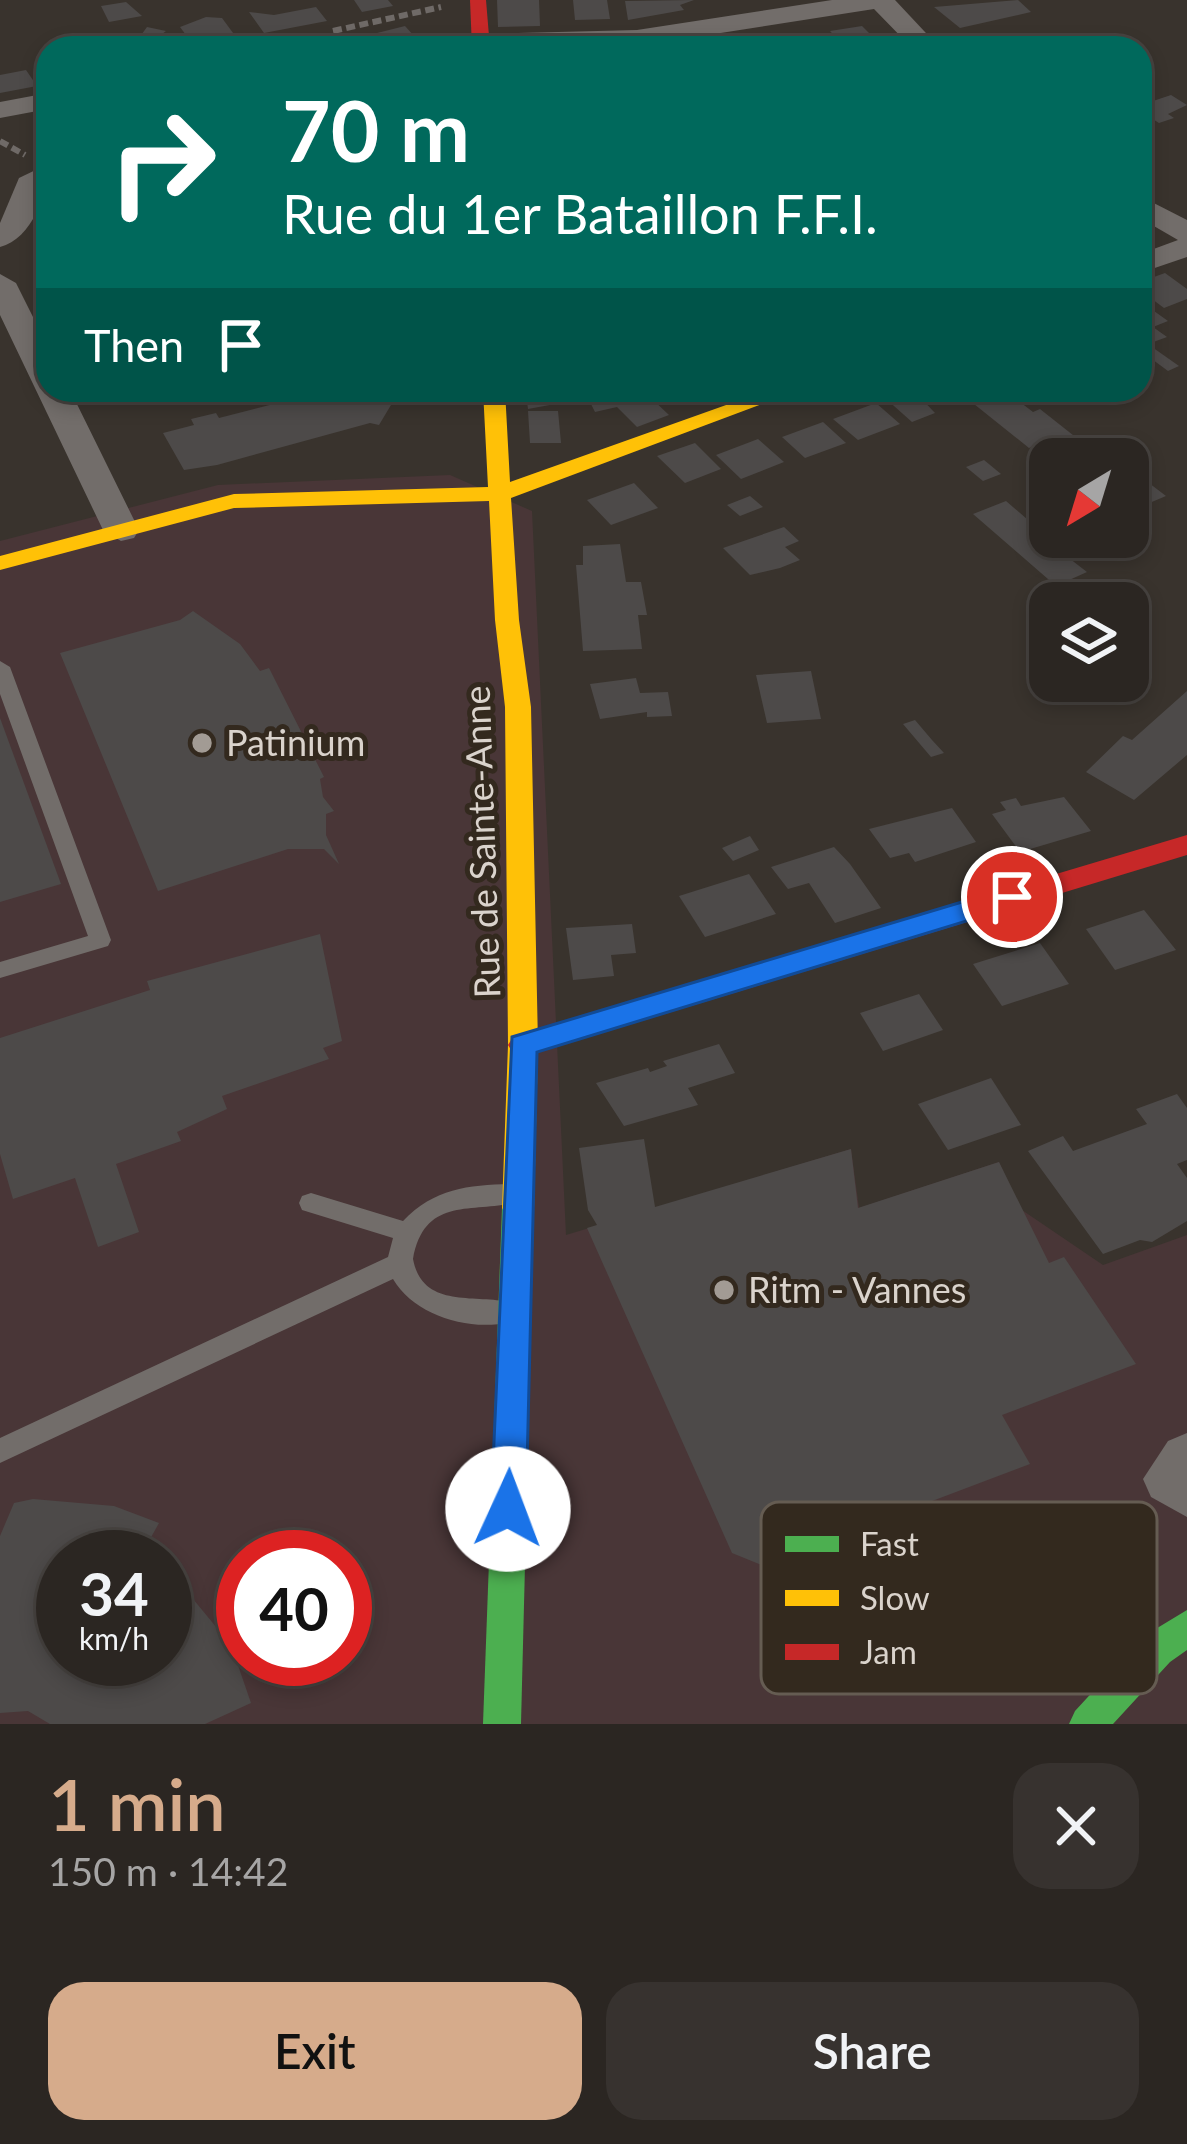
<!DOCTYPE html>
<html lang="en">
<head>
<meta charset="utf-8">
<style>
  :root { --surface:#2b2622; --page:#37322f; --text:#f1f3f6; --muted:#a6a5a5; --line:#474340; --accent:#d6ab8b }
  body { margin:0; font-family:Lato,sans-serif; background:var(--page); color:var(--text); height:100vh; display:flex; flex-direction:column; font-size:45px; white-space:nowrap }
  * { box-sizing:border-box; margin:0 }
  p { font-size:39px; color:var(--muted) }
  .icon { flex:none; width:66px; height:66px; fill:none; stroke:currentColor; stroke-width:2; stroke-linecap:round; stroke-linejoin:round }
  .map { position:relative; height:1724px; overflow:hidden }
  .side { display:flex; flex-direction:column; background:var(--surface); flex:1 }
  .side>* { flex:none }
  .top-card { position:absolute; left:36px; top:36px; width:1116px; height:366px; border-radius:36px; box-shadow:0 6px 18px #0003,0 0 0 3px var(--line); background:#00695c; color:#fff; overflow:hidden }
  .needle { width:78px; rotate:218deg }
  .fabs { position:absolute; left:1029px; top:438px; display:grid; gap:24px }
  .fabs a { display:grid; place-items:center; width:120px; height:120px; border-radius:24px; background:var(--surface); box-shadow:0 6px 18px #0003,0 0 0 3px var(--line); font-size:60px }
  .speed { position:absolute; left:36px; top:1530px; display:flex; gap:24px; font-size:60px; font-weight:700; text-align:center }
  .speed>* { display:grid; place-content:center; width:156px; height:156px; border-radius:50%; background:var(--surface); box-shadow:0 6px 18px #0003,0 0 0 3px var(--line); line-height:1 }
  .speed small { font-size:30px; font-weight:400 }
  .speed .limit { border:18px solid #d22; background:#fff; color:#111 }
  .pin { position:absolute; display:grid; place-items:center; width:102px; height:102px; color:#fff; margin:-51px; border:6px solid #fff; border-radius:50%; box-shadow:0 3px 12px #0007 }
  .me { position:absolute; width:132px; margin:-66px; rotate:2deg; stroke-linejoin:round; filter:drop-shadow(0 0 9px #0008) }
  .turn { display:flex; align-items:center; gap:42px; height:252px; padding:0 48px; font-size:54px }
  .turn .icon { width:156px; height:156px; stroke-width:2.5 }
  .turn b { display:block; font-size:84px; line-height:102px }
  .then { display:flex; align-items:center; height:114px; padding:0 48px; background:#0003; gap:24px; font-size:45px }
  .round { display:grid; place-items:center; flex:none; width:126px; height:126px; border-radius:36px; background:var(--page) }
  .overview { display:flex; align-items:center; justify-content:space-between; height:204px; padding:0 48px }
  h1 { font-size:72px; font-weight:600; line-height:90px; color:var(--accent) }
  .action { display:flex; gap:24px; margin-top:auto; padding:24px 48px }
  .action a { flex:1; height:138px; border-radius:36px; background:var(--accent); color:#111; font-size:48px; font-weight:600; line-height:138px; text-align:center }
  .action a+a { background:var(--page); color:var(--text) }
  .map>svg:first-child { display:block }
</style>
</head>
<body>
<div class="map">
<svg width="1187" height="1724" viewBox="0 0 1187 1724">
  <rect width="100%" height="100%" fill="#39332d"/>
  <!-- commercial -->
  <path fill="#493637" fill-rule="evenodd" d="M450,475L532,511L566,1235L851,1149L859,1208L999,1162L1019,1208L1103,1265L1187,1235V1724H0V541L218,485ZM63,1557H165V1659H63ZM243,1557H345V1659H243Z"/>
  <!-- building -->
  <g fill="#4d4a49">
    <polygon points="354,0 388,0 393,6 362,12"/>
    <polygon points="497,0 539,0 540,26 498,27"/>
    <polygon points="573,0 607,0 610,19 575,20"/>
    <polygon points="694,0 680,5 684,10 628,20 625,1"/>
    <polygon points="1018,0 1031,12 960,28 934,7"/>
    <polygon points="126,2 142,16 109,22 101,6"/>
    <polygon points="316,7 327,21 264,33 249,12 274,15"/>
    <polygon points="206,17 222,18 236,37 189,39 180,27"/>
    <polygon points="405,26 414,36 410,48 374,48 361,37"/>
    <polygon points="862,26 884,48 828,46 840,42 830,31"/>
    <polygon points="147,27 166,31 162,34 179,43 173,48 115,48 111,42 139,38"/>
    <polygon points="767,36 777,48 713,48 713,45"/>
    <polygon points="26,70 37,86 0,93 0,75"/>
    <polygon points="1171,95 1187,105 1168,114 1174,118 1159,123 1140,111 1140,96 1150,102"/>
    <polygon points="1165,273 1187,289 1187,299 1164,308 1140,290 1140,282"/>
    <polygon points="1140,301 1168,321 1153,327 1167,337 1148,344 1140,338"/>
    <polygon points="1152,347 1179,366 1168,371 1141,351"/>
    <polygon points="302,390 400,390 379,425 370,423 217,465 184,470 163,433 194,425 191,419 216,413 219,418 293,399 289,393"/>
    <polygon points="546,390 573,390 577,400 528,409 526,394"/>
    <polygon points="876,390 923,390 916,393 935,413 912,422"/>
    <polygon points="626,391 633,403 650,397 669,415 637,427 617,407 595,412 588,398"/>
    <polygon points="979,391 992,401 1017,392 1027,400 1020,402 1033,412 1040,409 1083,443 1054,454 1041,443 1029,448 959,392"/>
    <polygon points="876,403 900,424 858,440 833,419"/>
    <polygon points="528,411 558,411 561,443 530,443"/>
    <polygon points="823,422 846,443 805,458 782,437"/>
    <polygon points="758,439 784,462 741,479 716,455"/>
    <polygon points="695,443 721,469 685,483 657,456"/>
    <polygon points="984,460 1001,474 983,481 966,467"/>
    <polygon points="1128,467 1166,496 1128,512"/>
    <polygon points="634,483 658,508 611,525 587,500"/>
    <polygon points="750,496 763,507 740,516 727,505"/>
    <polygon points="1006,501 1035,526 1030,528 1087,572 1056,586 973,514"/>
    <polygon points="784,527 799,541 785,547 800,560 780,568 750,575 723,548"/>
    <polygon points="620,544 626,582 641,582 647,615 638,615 642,649 583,651 576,565 583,565 583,546"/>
    <polygon points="193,611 240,644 260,671 269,668 324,777 320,779 323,797 334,811 326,814 326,835 339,864 324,849 288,849 158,891 60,653 180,620"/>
    <polygon points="811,671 821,719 767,723 756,675"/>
    <polygon points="636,678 640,693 668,692 672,716 647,717 647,712 600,719 590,684"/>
    <polygon points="1187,691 1187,755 1134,800 1086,772 1123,736 1132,740"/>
    <polygon points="0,718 61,884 0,902"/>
    <polygon points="915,720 932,740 944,753 931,757 903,724"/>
    <polygon points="1064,797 1091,831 1020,852 992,814 1006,810 1000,802 1016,798 1021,806"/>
    <polygon points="952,808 976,842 915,862 909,853 890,858 869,829"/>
    <polygon points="750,836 759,850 733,861 722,848"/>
    <polygon points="834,847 850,864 881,908 835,923 809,883 788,889 771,867"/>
    <polygon points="749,874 776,914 705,937 679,896"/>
    <polygon points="1144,910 1176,950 1115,970 1086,929"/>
    <polygon points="632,924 636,953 611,955 614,976 573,980 566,928"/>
    <polygon points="320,934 342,1041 323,1048 329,1059 222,1096 227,1109 177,1132 181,1141 116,1164 139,1232 98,1247 75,1178 13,1199 0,1154 0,1038 150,990 147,981"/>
    <polygon points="1040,943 1069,984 1002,1006 973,964"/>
    <polygon points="919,994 943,1030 883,1051 860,1013"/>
    <polygon points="719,1044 735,1073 688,1088 698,1105 624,1126 596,1083 648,1068 650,1072 667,1066 663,1061"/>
    <polygon points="991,1078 1021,1125 948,1150 918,1104"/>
    <polygon points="1177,1094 1187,1108 1187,1160 1177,1164 1187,1178 1187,1221 1152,1242 1140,1240 1103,1254 1028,1151 1063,1136 1073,1151 1147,1124 1136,1109"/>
    <polygon points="644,1139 655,1207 851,1149 858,1208 999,1162 1049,1263 1064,1257 1136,1364 1002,1415 1030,1464 911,1509 929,1546 818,1588 732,1553 587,1228 597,1225 588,1210 579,1148"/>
    <polygon points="33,1499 114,1506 159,1523 140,1557 63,1557 63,1659 165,1659 165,1624 193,1599 231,1645 251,1703 205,1724 50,1724 28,1711 0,1713 0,1536 14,1503"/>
  </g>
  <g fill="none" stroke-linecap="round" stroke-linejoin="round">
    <!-- path -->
    <g stroke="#6f6a67" stroke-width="6" stroke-dasharray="9 4.5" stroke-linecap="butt">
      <polyline points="333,31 441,7"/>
      <polyline points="0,141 25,155"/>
    </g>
    <!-- lane -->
    <g fill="#726d6a" fill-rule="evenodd">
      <polygon points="0,661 10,667 111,940 108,946 0,978 0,962 88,936 0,694"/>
      <path d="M512,1184L521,1187L524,1194L521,1201C477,1215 425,1193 413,1259C423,1312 480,1292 517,1304L521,1312L517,1320C475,1334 415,1317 393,1279L0,1463V1438L388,1257L393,1238L302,1210L299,1203L302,1196L311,1193L403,1221C435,1188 469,1185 512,1184Z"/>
    </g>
    <!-- street -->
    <g fill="#726d6a" fill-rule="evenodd">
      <polygon points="832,0 895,0 940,48 912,48 874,9 637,46 473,48 468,42 481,34 637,30"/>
      <polygon points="289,40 315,42 319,48 276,48"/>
      <polygon points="48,93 48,109 0,118 0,102"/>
      <path d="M48,164C48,193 32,239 0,247V223L19,178Z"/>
      <polygon points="1140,196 1187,220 1187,257 1140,273 1140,254 1178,240 1140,218"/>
      <polygon points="0,274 16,283 48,347 48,390 70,390 139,530 134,538 121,541 103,530 0,315"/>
      <polygon points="1187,1433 1187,1517 1151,1497 1143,1479 1168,1441"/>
    </g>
    <!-- fast -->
    <g fill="#4caf50" fill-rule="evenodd">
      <polygon points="518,1195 529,1199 534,1208 521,1724 483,1724 502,1208 507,1199"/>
      <polygon points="1187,1610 1187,1650 1170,1662 1113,1724 1069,1724 1075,1711 1144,1636"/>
    </g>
    <!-- slow -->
    <polygon fill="#ffc107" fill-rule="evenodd" points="483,390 505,390 510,482 768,390 799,390 511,498 519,620 531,707 538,1045 534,1208 529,1217 518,1221 507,1217 502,1208 508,1045 505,707 495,620 489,501 234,508 0,570 0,556 234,494 488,487"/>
    <!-- jam -->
    <g fill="#c62828" fill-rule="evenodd">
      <polygon points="470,0 486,0 490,48 472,48"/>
      <polygon points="1187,835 1187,855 523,1057 513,1053 508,1045 513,1037 523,1033"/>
    </g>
  </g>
  <!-- route -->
  <polygon fill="#1a73e8" stroke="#114b97" stroke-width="3" points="1012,887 1026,897 1022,904 537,1052 526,1509 521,1520 508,1525 496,1520 491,1509 512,1037"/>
  <!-- markers -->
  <g fill="#a29b94" stroke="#33291e" stroke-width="4.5">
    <circle cx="202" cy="743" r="12"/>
    <circle cx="724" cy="1290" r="12"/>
  </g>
  <g text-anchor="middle" stroke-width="10" stroke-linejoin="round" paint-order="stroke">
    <!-- poi labels -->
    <g font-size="36" fill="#dad3cc" stroke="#33291e" text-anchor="start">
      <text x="226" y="756">Patinium</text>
      <text x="748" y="1303">Ritm - Vannes</text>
    </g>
    <!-- street labels -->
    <g font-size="36" fill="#dad3cc" stroke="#33291e">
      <text transform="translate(482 842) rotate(-92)" y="13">Rue de Sainte-Anne</text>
    </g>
  </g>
  <!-- legend -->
  <rect x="761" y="1502" width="396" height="192" rx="18" fill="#33291e" stroke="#655c52" stroke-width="3"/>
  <rect x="785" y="1536" width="54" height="16" fill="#4caf50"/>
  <rect x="785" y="1590" width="54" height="16" fill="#ffc107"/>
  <rect x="785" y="1644" width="54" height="16" fill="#c62828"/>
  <g font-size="33" fill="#dad3cc">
    <text x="860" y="1556">Fast</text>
    <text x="860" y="1610">Slow</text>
    <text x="860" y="1664">Jam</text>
  </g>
</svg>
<div class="fabs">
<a><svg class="needle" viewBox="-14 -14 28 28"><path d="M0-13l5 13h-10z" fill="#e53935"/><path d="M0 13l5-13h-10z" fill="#a6a5a5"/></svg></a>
<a><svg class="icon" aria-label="layers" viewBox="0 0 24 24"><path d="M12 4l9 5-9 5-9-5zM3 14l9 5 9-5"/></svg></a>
</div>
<div class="speed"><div>34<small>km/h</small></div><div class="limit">40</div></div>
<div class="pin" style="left:1012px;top:897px;background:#d93025"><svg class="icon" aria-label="arrive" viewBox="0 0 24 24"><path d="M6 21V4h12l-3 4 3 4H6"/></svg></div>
<svg class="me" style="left:508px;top:1509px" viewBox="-20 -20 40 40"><circle r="19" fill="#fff"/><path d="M0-13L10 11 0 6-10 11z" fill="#1a73e8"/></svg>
<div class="top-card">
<div class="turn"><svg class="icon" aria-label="right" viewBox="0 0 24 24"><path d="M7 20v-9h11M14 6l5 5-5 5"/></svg><div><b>70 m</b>Rue du 1er Bataillon F.F.I.</div></div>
<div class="then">Then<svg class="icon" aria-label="arrive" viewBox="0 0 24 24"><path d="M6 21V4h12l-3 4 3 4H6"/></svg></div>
</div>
</div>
<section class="side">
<div class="overview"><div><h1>1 min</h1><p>150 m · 14:42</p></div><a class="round"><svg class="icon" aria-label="close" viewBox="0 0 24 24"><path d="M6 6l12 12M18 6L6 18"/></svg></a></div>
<div class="action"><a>Exit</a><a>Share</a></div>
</section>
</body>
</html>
